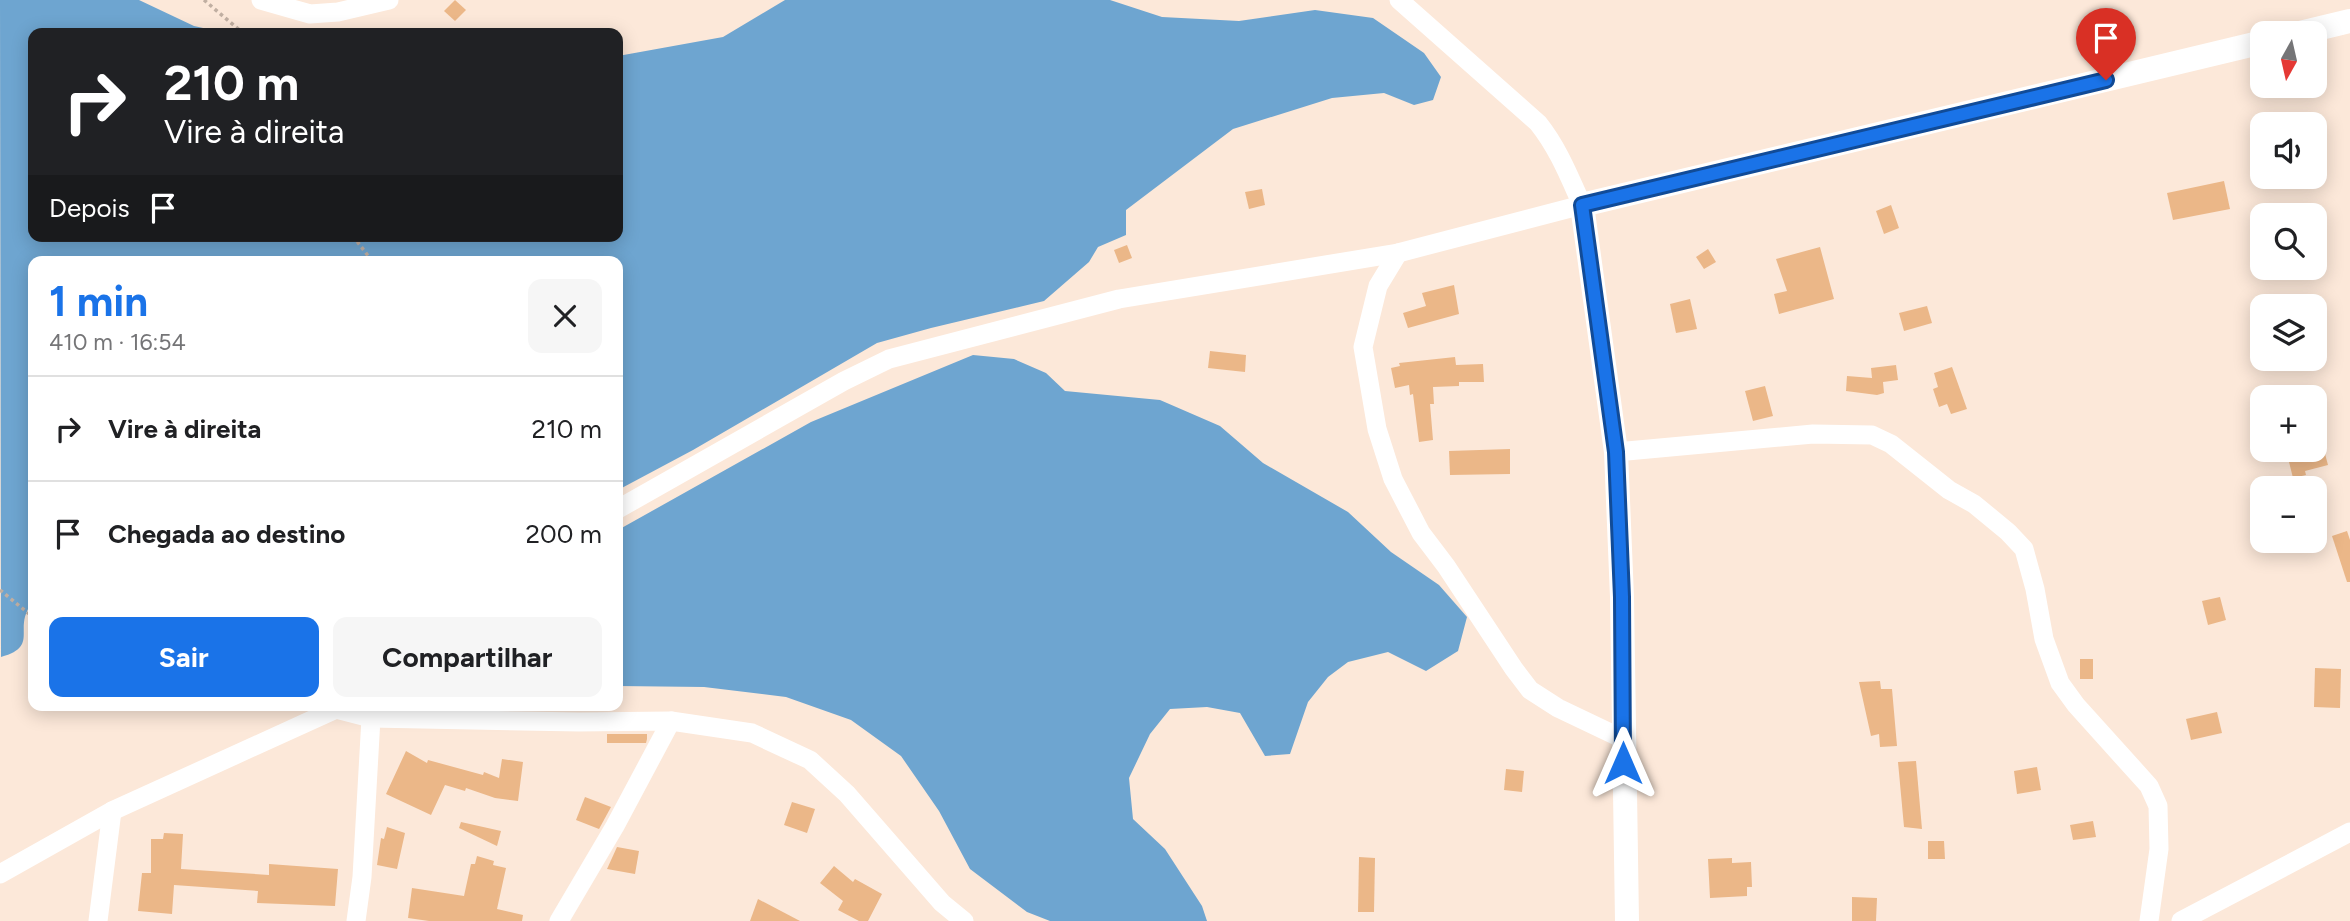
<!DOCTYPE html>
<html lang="pt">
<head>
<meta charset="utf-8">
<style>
  :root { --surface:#fff; --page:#f6f6f6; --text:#202124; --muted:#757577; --line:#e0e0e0; --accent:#1a73e8 }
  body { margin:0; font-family:Figtree,sans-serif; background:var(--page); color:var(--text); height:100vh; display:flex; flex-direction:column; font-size:26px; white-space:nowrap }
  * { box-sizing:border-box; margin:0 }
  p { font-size:23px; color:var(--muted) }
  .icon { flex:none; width:38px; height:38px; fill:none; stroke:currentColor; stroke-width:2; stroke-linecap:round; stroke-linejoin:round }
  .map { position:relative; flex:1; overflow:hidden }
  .side { position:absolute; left:28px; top:256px; width:595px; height:455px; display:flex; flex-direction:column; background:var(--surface); border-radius:14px; box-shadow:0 4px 18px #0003 }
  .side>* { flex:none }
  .banner { position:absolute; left:28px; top:28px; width:595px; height:214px; border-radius:14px; box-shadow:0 4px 18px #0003; background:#202124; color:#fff; overflow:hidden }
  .needle { width:46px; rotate:188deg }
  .buttons { position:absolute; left:2250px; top:21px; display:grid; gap:14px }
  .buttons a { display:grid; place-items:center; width:77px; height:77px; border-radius:14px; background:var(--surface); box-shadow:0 4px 18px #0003; font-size:35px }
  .pin { position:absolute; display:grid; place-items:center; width:60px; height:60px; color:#fff; margin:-72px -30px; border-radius:50% 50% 50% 0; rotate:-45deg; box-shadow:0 0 7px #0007 }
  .pin .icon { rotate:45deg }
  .me { position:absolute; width:77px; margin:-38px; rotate:0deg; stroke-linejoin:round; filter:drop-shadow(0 0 5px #0008) }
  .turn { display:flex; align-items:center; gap:24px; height:147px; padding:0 21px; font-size:32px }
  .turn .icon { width:91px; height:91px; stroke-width:2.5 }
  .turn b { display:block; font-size:49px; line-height:60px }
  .then { display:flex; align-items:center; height:66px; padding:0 21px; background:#0003; gap:14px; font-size:26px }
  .round { display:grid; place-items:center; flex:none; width:74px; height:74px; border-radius:14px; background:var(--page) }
  .overview { display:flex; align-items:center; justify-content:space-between; height:119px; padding:0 21px }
  h1 { font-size:42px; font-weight:700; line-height:52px; color:var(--accent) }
  .button { display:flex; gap:14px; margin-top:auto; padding:14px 21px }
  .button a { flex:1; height:80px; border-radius:14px; background:var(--accent); color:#fff; font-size:28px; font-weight:700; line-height:80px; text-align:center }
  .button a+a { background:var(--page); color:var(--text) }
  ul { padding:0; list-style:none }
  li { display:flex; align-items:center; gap:21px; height:105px; padding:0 21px; border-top:2px solid var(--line) }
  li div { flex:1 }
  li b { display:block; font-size:26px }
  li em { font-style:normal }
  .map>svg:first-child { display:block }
</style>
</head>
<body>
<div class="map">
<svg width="2350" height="921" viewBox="0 0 2350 921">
  <rect width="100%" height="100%" fill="#fce8d9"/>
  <!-- water -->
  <g fill="#6ea5d0">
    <path d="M0,0H139L194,26L226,33H33V236H618V56L723,37L785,0H1110L1162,17L1239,21L1315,10L1373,18L1424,53L1441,77L1433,100L1414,105L1384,93L1332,98L1233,129L1126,210V235L1098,247L1089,262L1044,301L931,328L877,343L693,450L618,490V261H33V602C11,628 41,646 1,657Z"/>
    <polygon points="973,355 1014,359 1046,373 1065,391 1160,400 1220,426 1263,463 1348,512 1391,552 1439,585 1467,617 1458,651 1426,671 1388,652 1348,662 1328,677 1308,702 1290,754 1265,756 1240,713 1207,707 1170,709 1150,734 1129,778 1133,819 1165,849 1202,906 1207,921 1050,921 1027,912 970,869 939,811 901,756 851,720 786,697 704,687 618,686 618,530 811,422"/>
  </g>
  <!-- building -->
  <g fill="#ebb788">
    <polygon points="455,0 466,10 455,21 444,11"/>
    <polygon points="2224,181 2230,209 2173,220 2167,193"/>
    <polygon points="1262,189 1265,205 1249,209 1245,192"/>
    <polygon points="1891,205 1899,228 1884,234 1876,211"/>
    <polygon points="1127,245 1132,258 1119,263 1114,250"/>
    <polygon points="1820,247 1834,299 1779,314 1774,294 1787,291 1776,259"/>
    <polygon points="1708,249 1716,262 1704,269 1696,257"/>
    <polygon points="1454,285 1459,314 1408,328 1403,313 1426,306 1422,293"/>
    <polygon points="1690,299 1697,329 1676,333 1670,304"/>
    <polygon points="1927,306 1932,323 1904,331 1899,313"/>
    <polygon points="1210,351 1246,355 1245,372 1208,368"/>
    <polygon points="1455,357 1456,365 1483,364 1484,382 1459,382 1459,386 1433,387 1434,404 1430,404 1433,440 1419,442 1413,394 1410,395 1409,385 1395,388 1391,368 1400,366 1399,363"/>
    <polygon points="1896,365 1898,380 1883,382 1884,393 1877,395 1846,391 1847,376 1872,378 1871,368"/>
    <polygon points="1952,367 1967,409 1951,414 1947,404 1939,407 1933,389 1938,387 1934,373"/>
    <polygon points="1765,386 1773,416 1753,421 1745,391"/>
    <polygon points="1510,449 1510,474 1450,475 1449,451"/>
    <polygon points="2286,450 2324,450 2328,465 2305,471 2306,475 2293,478"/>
    <polygon points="2347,531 2350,540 2350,582 2347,582 2332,536"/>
    <polygon points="2220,597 2226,620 2208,625 2202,601"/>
    <rect x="2080" y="659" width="13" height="20"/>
    <polygon points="2315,668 2341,669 2340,708 2314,707"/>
    <polygon points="1880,681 1881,689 1892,689 1897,746 1880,747 1879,734 1871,736 1859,682"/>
    <polygon points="2217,712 2222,733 2191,740 2186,719"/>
    <polygon points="607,734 647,734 647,739 646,743 607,743"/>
    <polygon points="406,751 427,763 428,760 483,775 484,772 499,778 502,759 523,762 518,801 495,798 466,788 465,791 445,785 431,815 386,794"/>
    <polygon points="1916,761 1922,829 1904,827 1898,762"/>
    <polygon points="2037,767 2041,790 2017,794 2014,771"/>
    <polygon points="1506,769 1524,771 1522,792 1504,790"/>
    <polygon points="585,797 611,807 599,829 576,820"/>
    <polygon points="792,802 815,809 807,833 784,825"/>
    <polygon points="2093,821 2096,837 2073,840 2070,825"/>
    <polygon points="461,822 501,831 497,846 459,828"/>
    <polygon points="387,827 405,833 397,869 377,865 381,838 384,839"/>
    <polygon points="164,833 183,834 181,869 269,875 269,864 338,869 335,906 257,903 258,891 174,885 172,914 138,911 142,873 151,873 151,839 163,839"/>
    <polygon points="1928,841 1944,841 1945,859 1928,859"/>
    <polygon points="617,847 639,851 635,874 607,869"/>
    <polygon points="477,856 494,861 493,865 506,868 497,909 523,915 522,921 429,921 408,918 412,888 464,896 471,864 475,864"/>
    <polygon points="1359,857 1375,858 1374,912 1358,912"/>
    <polygon points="1732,858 1732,863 1751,862 1752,887 1747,887 1747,896 1710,898 1708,859"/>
    <polygon points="834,866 853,882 855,879 882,894 868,921 859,921 838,910 843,901 820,883"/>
    <polygon points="1852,897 1877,898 1876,921 1852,921"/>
    <polygon points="758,899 800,921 750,921"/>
  </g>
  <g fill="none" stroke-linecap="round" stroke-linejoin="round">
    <!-- path -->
    <g stroke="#c0afa2" stroke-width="3.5" stroke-dasharray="3.5 3.5" stroke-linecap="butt">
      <polyline points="204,0 243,33"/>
      <polyline points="353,236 372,261"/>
      <polyline points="0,590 33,617"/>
    </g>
    <!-- minor -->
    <g stroke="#fff" stroke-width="19">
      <polyline points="261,0 310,14 338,12 389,0"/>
      <polyline points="1398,253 1378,286 1363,347 1377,429 1393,479 1421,533 1446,566 1514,669 1530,690 1558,708 1623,739"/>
      <polyline points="1616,452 1813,434 1872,435 1891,444 1949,490 1974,504 2008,532 2024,549 2035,589 2044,639 2060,683 2076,705 2149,786 2158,806 2159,849 2149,921"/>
      <path d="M618,509L844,381L889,359L1119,299L1398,253L1582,205C1569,176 1558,148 1538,123L1399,0"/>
      <polyline points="336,709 371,718 579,722 671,721 752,733 810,760 847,794 942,903 964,921"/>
      <polyline points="0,874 112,811 336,709 340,705"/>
      <polyline points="98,921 112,811"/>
      <polyline points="356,921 362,877 371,718"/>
      <polyline points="559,921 615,826 671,721"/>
      <polyline points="2181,921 2350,832"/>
    </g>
    <!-- major -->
    <g stroke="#fff" stroke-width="24">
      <polyline points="2300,33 2350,21"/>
      <polyline points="1627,921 1622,597 1616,452 1582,205 2263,42"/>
    </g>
  </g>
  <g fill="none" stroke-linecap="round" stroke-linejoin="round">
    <defs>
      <polyline id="route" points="1623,763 1622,597 1616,452 1582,205 2106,80"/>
    </defs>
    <!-- route casing -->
    <use href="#route" stroke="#114b97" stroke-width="18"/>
    <!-- route -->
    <use href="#route" stroke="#1a73e8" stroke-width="12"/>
  </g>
</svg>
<div class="buttons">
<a><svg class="needle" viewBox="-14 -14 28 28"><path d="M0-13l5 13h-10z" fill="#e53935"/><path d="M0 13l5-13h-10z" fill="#757577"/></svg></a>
<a><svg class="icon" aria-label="sound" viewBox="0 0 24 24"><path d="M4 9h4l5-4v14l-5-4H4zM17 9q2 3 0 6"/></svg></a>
<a><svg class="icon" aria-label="search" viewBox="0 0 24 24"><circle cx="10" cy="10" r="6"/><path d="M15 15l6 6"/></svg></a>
<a><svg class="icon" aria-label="layers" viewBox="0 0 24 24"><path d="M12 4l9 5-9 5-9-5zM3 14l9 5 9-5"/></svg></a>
<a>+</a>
<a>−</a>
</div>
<div class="pin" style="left:2106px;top:80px;background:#d93025"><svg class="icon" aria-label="arrive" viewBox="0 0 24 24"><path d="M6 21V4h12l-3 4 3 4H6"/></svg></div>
<svg class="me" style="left:1623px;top:763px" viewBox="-20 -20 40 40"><path d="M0-17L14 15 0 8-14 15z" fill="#1a73e8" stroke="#fff" stroke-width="4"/></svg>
<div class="banner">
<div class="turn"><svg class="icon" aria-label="right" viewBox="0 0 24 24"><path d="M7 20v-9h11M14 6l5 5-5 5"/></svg><div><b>210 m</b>Vire à direita</div></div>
<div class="then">Depois<svg class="icon" aria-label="arrive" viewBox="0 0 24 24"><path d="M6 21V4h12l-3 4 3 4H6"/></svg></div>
</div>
<section class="side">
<div class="overview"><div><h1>1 min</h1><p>410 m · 16:54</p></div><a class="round"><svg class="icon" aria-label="close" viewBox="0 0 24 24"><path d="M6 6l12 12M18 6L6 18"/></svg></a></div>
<ul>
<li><svg class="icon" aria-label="right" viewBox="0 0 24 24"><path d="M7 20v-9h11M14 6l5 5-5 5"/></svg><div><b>Vire à direita</b></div><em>210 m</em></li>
<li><svg class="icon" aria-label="arrive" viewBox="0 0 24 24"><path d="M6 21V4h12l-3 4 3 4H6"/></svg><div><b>Chegada ao destino</b></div><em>200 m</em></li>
</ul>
<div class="button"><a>Sair</a><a>Compartilhar</a></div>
</section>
</div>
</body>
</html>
